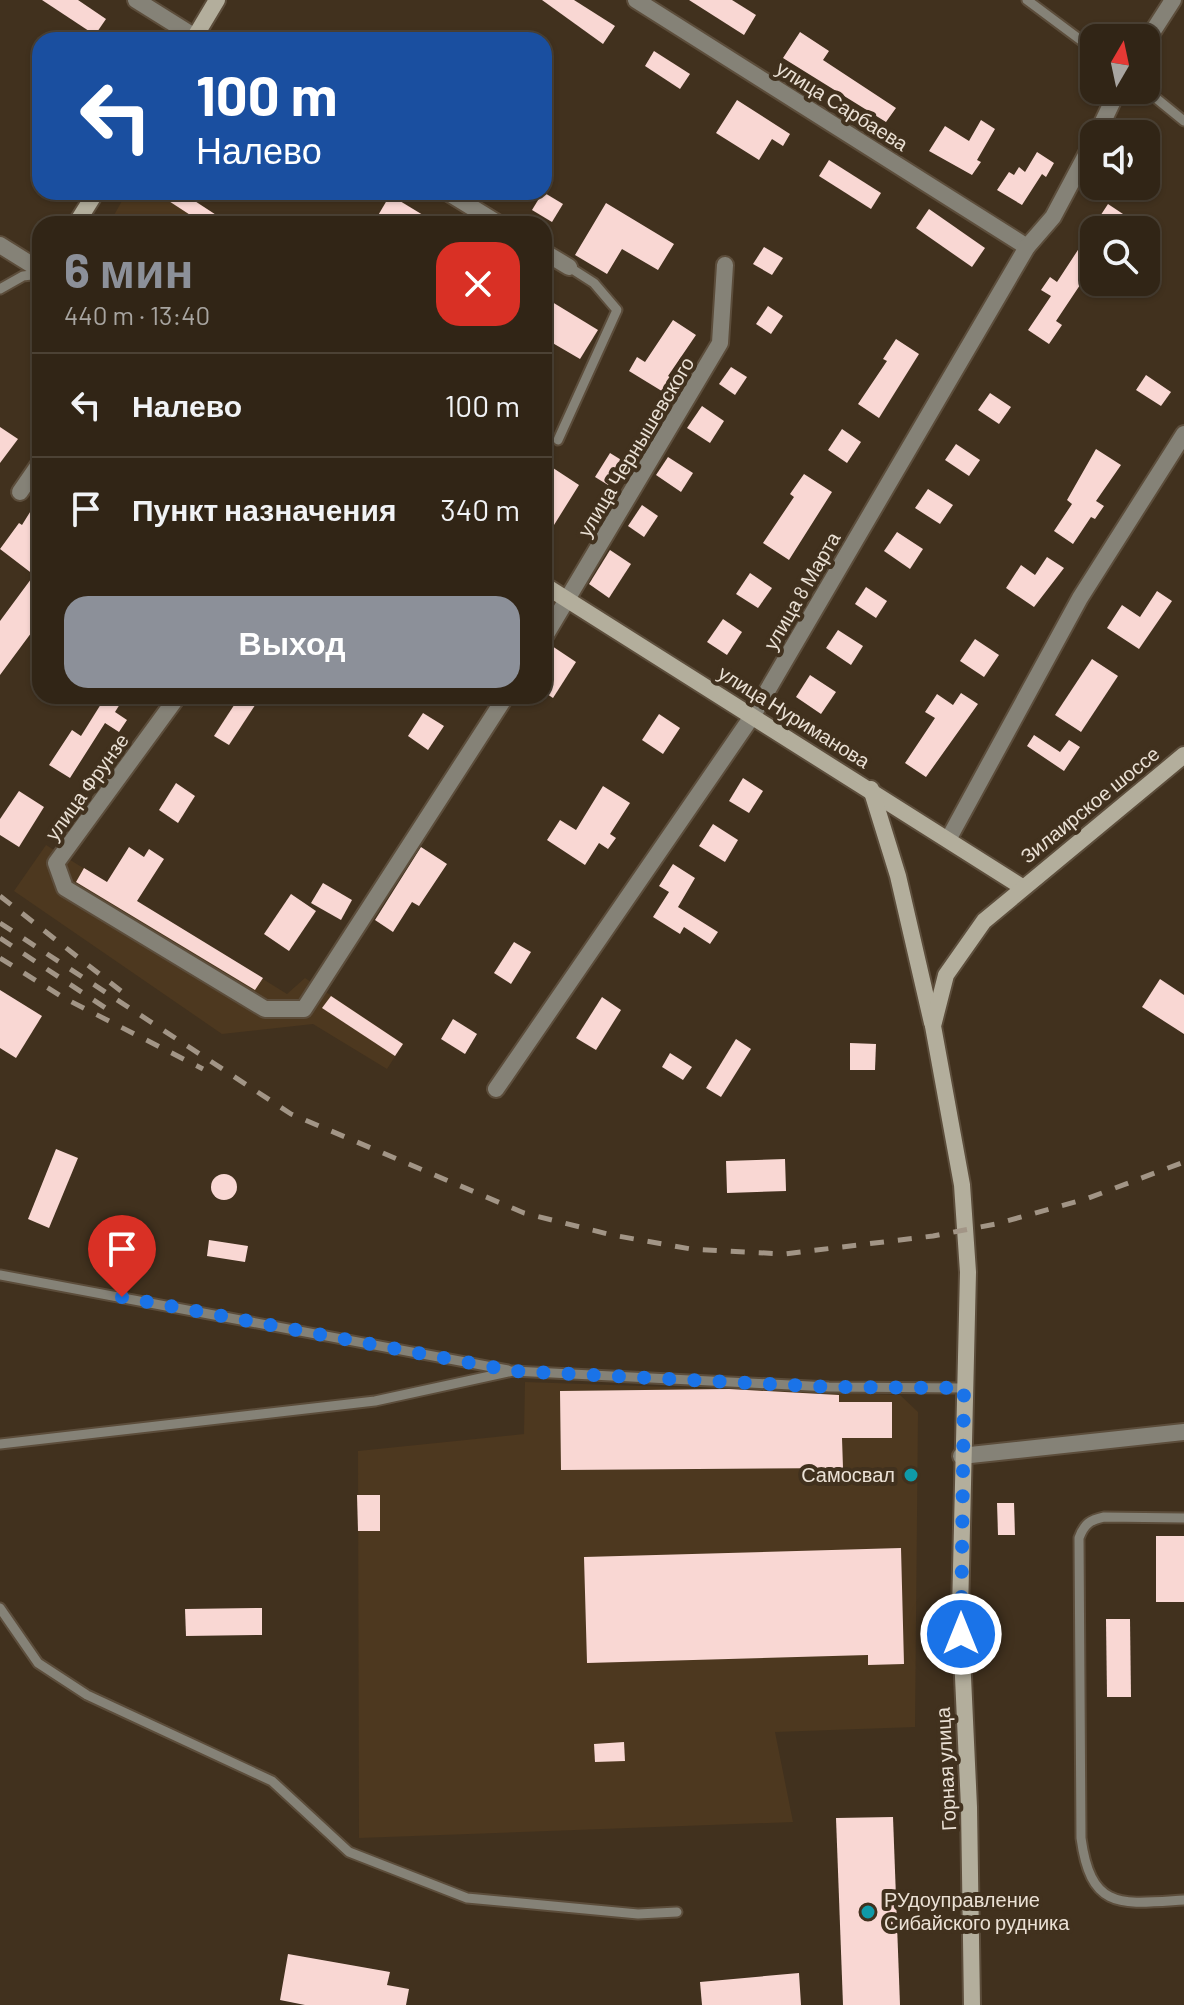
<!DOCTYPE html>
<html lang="ru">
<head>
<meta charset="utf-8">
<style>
  :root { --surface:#312516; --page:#3d3123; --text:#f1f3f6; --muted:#a8a5a1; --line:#4c4235; --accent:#8c9099 }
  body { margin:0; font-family:Barlow,sans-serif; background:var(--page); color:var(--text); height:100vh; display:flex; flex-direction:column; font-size:30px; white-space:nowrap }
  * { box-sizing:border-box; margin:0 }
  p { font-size:26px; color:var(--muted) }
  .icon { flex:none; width:44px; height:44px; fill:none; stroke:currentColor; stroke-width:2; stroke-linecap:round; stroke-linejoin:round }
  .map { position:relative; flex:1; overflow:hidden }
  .details { position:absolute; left:32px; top:216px; width:520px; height:488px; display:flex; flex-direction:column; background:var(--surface); border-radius:24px; box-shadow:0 2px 6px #0004,0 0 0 2px var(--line) }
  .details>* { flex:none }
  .banner { position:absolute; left:32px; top:32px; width:520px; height:168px; border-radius:24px; box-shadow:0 2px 6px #0004,0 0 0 2px var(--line); background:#1a4fa0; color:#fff; overflow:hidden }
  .needle { width:52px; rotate:9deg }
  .controls { position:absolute; left:1080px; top:24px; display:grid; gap:16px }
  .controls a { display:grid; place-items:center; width:80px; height:80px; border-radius:16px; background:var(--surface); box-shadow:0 2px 6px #0004,0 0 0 2px var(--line); font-size:40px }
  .pin { position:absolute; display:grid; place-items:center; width:68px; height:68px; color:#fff; margin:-82px -34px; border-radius:50% 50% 50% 0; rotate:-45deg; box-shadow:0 0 8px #0007 }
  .pin .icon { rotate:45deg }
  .me { position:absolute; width:88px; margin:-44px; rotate:0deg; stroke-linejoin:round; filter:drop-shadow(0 0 6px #0008) }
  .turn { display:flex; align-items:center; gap:28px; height:168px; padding:0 32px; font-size:36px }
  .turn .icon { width:104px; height:104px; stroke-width:2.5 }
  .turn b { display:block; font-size:56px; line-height:68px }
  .round { display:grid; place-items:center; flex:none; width:84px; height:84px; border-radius:24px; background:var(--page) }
  .headline { display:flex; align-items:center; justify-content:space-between; height:136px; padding:0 32px }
  h1 { font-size:48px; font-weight:700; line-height:60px; color:var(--accent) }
  .action { display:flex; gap:16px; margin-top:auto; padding:16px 32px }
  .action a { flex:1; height:92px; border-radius:24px; background:var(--accent); color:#fff; font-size:32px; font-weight:700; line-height:92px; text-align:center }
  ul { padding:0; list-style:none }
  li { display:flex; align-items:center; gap:24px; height:104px; padding:0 32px; border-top:2px solid var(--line) }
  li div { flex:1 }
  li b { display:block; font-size:30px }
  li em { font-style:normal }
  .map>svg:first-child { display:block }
</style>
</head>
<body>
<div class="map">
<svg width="1184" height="2005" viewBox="0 0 1184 2005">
  <rect width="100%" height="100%" fill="#41311e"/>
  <!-- built -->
  <g fill="#4d381f">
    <polygon points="127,192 181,192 230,224 109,224"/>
    <polygon points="46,845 287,994 305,978 403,1044 387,1069 313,1024 222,1034 14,891"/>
    <polygon points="525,1382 900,1395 918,1412 915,1727 775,1732 793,1822 359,1838 358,1451 524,1434"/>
  </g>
  <!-- building -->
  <g fill="#f9d7d3">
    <polygon points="42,0 78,0 106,19 95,35"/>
    <polygon points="542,0 574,0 615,26 603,44"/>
    <polygon points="689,0 732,0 756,15 744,35"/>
    <polygon points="800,32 829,51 823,60 896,108 886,122 783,58"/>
    <polygon points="654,51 690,74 680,89 645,66"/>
    <polygon points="737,100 790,134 783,146 772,139 759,160 716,133"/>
    <polygon points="981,120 995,129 977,160 981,162 972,175 929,151 945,126 969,141"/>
    <polygon points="1037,152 1054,163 1046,177 1042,174 1022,205 997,190 1009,172 1014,175 1019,167 1025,172"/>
    <polygon points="829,160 881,193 871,209 819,176"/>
    <polygon points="155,192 181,192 230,224 204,224"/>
    <polygon points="543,192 563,204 552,222 532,210"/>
    <polygon points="390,195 423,215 417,224 373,224"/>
    <polygon points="606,203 674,244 658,270 622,249 607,274 575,255"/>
    <polygon points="1108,204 1147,230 1094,230 1094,264 1056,321 1062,325 1049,344 1028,330 1051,296 1041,290 1050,277 1057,282"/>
    <polygon points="929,209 985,248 972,267 916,228"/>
    <polygon points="764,247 783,258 772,275 753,264"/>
    <polygon points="544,297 598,330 580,359 544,338"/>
    <polygon points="768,306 783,316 771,334 756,324"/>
    <polygon points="673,320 696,335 668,376 673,379 665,393 629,371 637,357 645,362"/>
    <polygon points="896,339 919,354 879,418 858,404 887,361 883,359"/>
    <polygon points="731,367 747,377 735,395 719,384"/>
    <polygon points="1146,375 1171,392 1161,406 1136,390"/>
    <polygon points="990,393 1011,407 999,424 978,410"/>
    <polygon points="702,406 724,421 710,443 687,428"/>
    <polygon points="0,427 18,439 0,463"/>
    <polygon points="842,429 861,442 847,463 828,450"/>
    <polygon points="956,444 980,460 969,476 945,460"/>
    <polygon points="1096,449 1121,465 1096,501 1104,506 1095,519 1091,517 1073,544 1054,531 1072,504 1067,500"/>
    <polygon points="610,453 623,461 608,485 595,477"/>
    <polygon points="668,457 693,473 681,492 656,475"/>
    <polygon points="550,466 579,485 544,541 544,476"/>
    <polygon points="804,474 832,492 789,560 763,543 794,497 790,494"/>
    <polygon points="928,489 953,505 940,524 915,508"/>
    <polygon points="40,496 40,621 0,675 0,621 34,575 0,549 19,523 22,525"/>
    <polygon points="642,505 658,516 644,537 628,526"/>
    <polygon points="897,532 923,549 910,569 884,551"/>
    <polygon points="610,550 631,564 609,598 589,584"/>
    <polygon points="1047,557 1064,568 1034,607 1006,588 1021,565 1035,575"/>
    <polygon points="750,573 772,588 758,608 736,594"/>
    <polygon points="866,587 887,601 876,618 855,604"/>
    <polygon points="1157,591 1172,601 1139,649 1107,628 1122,605 1140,617"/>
    <polygon points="723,619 742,632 727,655 707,642"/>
    <polygon points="838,630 863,646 851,665 826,648"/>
    <polygon points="975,639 999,655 984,677 960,661"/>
    <polygon points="552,646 576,662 553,698 544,692 544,658"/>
    <polygon points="1092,659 1118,676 1081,732 1055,715"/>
    <polygon points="810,675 836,692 821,714 796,697"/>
    <polygon points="961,693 978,704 926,777 905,763 935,718 925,712 937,694 953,705"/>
    <polygon points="106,696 125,696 115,712 127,720 119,732 105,723 70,778 49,765 72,730 81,736"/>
    <polygon points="240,696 261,696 229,745 214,736"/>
    <polygon points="423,713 444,726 428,750 408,736"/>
    <polygon points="659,714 680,728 663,754 642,740"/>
    <polygon points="1034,735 1060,752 1069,740 1080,747 1064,771 1027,746"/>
    <polygon points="743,778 763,791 749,813 729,801"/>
    <polygon points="176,783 195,796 178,823 159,810"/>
    <polygon points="603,786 630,803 610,834 616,838 608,849 599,843 585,865 547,840 560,820 576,830"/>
    <polygon points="19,791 44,807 19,847 0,835 0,819"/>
    <polygon points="713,824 738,840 725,862 699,846"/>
    <polygon points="129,847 144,857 149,849 164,859 137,901 263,978 255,990 76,882 84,868 107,882"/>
    <polygon points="421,847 447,864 419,906 412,902 393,932 375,920"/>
    <polygon points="673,864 695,878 678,907 718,932 710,944 684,927 680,934 653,917 669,892 659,886"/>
    <polygon points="323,883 352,900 341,920 311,903"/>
    <polygon points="291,894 316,911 289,951 264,934"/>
    <polygon points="514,942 531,952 511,984 494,973"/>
    <polygon points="1160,979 1184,995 1184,1034 1142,1007"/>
    <polygon points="0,990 42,1016 16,1058 0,1048"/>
    <polygon points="331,996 403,1044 395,1056 322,1008"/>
    <polygon points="602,997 621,1010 596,1050 576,1038"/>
    <polygon points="453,1019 477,1034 465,1054 441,1039"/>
    <polygon points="736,1039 751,1049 721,1097 706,1088"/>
    <polygon points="850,1043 876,1044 875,1070 850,1070"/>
    <polygon points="670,1053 692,1067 683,1080 662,1067"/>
    <polygon points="56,1149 78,1158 49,1228 28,1219"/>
    <polygon points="785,1159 786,1191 727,1193 726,1161"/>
    <circle cx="224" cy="1187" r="13"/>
    <polygon points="209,1240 248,1246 245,1262 207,1256"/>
    <polygon points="729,1389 839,1395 839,1402 892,1402 892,1438 842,1438 843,1468 561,1470 560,1391"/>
    <polygon points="357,1495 380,1495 380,1531 358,1531"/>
    <polygon points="997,1503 1014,1503 1015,1535 998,1535"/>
    <rect x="1156" y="1536" width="28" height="66"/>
    <polygon points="901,1548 904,1664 868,1665 868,1655 587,1663 584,1557"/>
    <polygon points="262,1608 262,1635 186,1636 185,1609"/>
    <polygon points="1106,1619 1130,1619 1131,1697 1107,1697"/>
    <polygon points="624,1742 625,1761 595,1762 594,1744"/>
    <polygon points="893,1817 900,2005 843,2005 836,1818"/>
    <polygon points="288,1954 390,1972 387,1985 409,1989 406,2005 305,2005 280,2000"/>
    <polygon points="799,1973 801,2005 702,2005 700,1982"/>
  </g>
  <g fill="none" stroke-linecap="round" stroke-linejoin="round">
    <defs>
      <g id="lane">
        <polyline points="1027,0 1094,50"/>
        <polyline points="1146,90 1184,121"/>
        <polyline points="0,289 23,276 40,274"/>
        <polyline points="558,440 617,310 594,283 569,267"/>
        <polyline points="0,1275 508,1370"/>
        <polyline points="0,1444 375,1401 513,1371 829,1387 964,1388"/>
        <path d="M1184,1518L1104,1517C1090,1520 1084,1524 1079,1538L1081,1838C1091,1911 1121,1904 1184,1900"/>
        <polyline points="0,1608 38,1663 87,1695 272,1781 349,1852 467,1898 638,1914 677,1912"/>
      </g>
      <g id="street">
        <polyline points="136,0 200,40"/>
        <polyline points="636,0 1027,247"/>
        <polyline points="1146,42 1173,0"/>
        <polyline points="1097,134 1118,90"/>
        <polyline points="447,192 499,224"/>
        <polyline points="0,245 40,270"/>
        <polyline points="544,252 569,267"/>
        <polyline points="20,492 40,463"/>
        <polyline points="544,638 720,343 725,265"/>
        <polyline points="178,696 56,863 65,888 265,1009 304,1009 506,696"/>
        <polyline points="949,838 1080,598 1184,434"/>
        <polyline points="496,1089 753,715 1027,247 1053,217 1094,140"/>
        <polyline points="961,1456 1184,1432"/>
      </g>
      <g id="secondary">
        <polyline points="193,40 217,0"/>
        <polyline points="76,224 96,192"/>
        <polyline points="544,585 1022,887"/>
        <polyline points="871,789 898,876 932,1023"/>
        <polyline points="972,2005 969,1807 960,1612 968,1272 962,1185 933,1026 946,975 984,921 1184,755"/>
      </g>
    </defs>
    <!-- lane casing -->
    <use href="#lane" stroke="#5c4d3b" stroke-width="13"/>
    <!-- street casing -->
    <use href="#street" stroke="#5c4d3b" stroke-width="20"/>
    <!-- secondary casing -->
    <use href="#secondary" stroke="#5c4d3b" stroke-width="20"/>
    <!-- lane -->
    <use href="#lane" stroke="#858277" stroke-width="9"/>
    <!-- street -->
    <use href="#street" stroke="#858277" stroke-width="16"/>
    <!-- secondary -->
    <use href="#secondary" stroke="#b3ae9c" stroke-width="16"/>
    <!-- rail -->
    <g stroke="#a29586" stroke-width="5" stroke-dasharray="14 14" stroke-linecap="butt">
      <polyline points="0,896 121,991"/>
      <polyline points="0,923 291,1114 524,1213 612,1235 691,1249 784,1254 933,1236 996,1224 1086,1199 1184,1162"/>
      <polyline points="0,938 107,1009"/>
      <polyline points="0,958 64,998 203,1069"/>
    </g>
  </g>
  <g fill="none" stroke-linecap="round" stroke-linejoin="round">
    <!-- route -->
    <polyline stroke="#1a73e8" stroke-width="14" stroke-dasharray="0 25.2" points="122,1297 513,1371 829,1387 964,1388 961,1634"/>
  </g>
  <!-- markers -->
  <g fill="#0f9aa8" stroke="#41311e" stroke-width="3">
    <circle cx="911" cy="1475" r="8"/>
    <circle cx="868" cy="1912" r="8"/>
  </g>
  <g text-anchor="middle" stroke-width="8" stroke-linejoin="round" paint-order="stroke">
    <!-- street labels -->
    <g font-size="20" fill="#ebe1d5" stroke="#41311e">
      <text transform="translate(842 106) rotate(32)" y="7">улица Сарбаева</text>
      <text transform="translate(636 447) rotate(-59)" y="7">улица Чернышевского</text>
      <text transform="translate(802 591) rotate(-60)" y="7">улица 8 Марта</text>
      <text transform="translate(794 717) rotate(32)" y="7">улица Нуриманова</text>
      <text transform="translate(87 787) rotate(-54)" y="7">улица Фрунзе</text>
      <text transform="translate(1090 805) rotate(-39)" y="7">Зилаирское шоссе</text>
      <text transform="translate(946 1769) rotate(-93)" y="7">Горная улица</text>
    </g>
    <!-- poi labels -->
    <g font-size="20" fill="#ebe1d5" stroke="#41311e" text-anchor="end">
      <text x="895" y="1482">Самосвал</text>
      <text x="884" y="1907" text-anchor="start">РУдоуправление<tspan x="884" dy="23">Сибайского рудника</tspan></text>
    </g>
  </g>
</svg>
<div class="controls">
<a><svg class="needle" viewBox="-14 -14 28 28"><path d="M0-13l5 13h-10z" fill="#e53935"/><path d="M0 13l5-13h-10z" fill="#a8a5a1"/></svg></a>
<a><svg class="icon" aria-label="sound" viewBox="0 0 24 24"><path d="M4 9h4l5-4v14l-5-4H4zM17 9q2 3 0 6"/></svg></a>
<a><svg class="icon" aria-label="search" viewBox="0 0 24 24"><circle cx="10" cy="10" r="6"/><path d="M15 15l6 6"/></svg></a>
</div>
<div class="pin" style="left:122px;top:1297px;background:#d93025"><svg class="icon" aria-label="arrive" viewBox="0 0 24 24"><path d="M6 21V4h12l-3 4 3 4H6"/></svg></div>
<svg class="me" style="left:961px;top:1634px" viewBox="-20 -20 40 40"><circle r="17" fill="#1a73e8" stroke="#fff" stroke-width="3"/><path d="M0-11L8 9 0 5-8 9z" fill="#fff"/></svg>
<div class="banner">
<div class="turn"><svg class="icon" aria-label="left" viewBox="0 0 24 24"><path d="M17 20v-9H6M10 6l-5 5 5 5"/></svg><div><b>100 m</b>Налево</div></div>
</div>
<section class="details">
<div class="headline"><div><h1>6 мин</h1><p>440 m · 13:40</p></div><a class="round" style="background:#d93025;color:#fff"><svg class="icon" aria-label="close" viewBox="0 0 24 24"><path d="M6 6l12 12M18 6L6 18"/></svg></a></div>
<ul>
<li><svg class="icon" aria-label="left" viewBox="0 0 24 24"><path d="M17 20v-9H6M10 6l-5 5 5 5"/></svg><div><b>Налево</b></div><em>100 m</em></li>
<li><svg class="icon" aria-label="arrive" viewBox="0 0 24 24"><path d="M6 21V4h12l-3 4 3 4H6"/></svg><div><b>Пункт назначения</b></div><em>340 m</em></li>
</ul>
<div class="action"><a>Выход</a></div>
</section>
</div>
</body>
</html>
